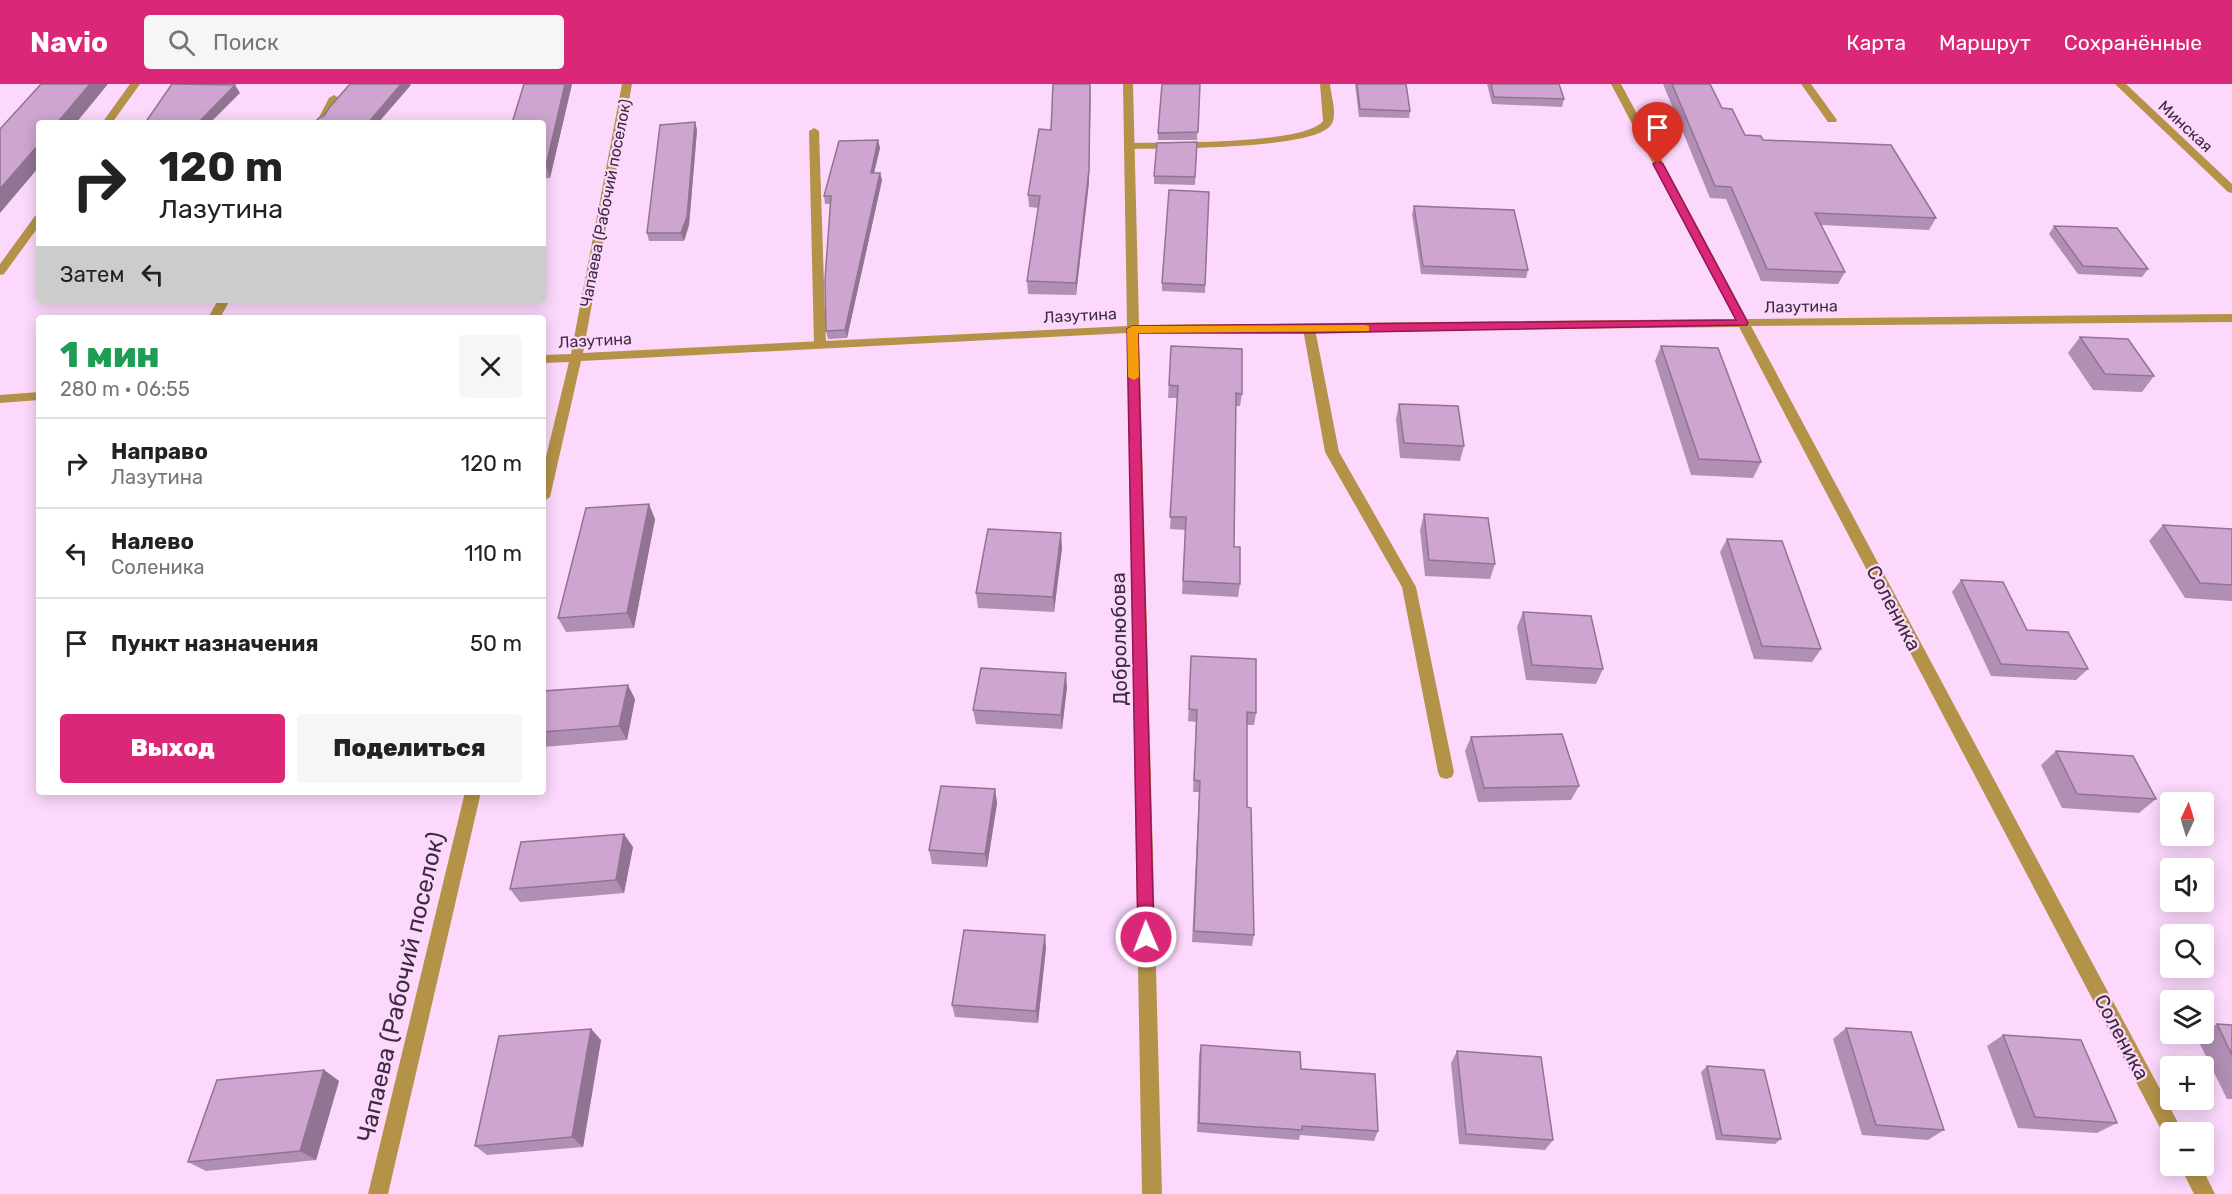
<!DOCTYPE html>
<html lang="ru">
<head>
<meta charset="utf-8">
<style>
  :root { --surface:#fff; --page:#f6f6f6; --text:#222; --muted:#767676; --line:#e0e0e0; --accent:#db2777 }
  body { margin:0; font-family:Rubik,sans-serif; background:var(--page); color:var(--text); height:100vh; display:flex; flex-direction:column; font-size:22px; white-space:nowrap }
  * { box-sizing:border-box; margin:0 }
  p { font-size:20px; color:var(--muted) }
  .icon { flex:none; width:33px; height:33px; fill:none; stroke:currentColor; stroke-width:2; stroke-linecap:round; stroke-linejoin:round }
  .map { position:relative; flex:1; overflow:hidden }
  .sheet { position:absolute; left:36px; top:231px; width:510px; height:480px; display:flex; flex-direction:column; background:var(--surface); border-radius:6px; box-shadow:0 3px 15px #0003 }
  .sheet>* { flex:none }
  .top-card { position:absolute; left:36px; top:36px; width:510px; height:183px; border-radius:6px; box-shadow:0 3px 15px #0003; background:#fff; color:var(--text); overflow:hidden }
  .needle { width:39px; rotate:4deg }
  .tools { position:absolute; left:2160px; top:708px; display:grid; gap:12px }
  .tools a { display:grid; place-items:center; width:54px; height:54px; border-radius:6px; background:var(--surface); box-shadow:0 3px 15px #0003; font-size:30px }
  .pin { position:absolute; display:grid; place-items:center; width:51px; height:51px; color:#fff; margin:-62px -26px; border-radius:50% 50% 50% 0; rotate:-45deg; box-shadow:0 0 6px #0007 }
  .pin .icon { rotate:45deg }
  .me { position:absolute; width:66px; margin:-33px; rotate:359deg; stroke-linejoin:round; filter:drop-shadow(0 0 4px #0008) }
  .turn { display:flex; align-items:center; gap:21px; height:126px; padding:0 24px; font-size:27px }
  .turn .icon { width:78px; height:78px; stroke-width:2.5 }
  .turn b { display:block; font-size:42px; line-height:51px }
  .then { display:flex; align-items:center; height:57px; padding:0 24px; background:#0003; gap:12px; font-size:22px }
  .round { display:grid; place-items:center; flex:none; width:63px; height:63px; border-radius:6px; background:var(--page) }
  .overview { display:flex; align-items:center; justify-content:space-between; height:102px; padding:0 24px }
  h1 { font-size:36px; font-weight:800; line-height:45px; color:#1e9e55 }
  .action { display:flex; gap:12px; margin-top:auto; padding:12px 24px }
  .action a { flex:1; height:69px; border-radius:6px; background:var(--accent); color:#fff; font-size:24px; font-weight:800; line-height:69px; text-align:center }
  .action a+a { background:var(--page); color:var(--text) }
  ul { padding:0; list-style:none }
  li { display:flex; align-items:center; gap:18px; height:90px; padding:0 24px; border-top:2px solid var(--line) }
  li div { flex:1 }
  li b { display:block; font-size:22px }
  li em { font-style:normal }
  header { display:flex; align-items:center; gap:36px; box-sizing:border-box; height:84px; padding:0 30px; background:var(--accent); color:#fff }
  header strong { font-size:28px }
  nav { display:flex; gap:33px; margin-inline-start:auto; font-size:21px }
  .search { width:420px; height:54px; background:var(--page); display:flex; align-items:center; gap:15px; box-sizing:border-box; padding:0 21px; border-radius:6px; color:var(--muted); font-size:22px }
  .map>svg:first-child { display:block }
</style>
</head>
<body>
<header>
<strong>Navio</strong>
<div class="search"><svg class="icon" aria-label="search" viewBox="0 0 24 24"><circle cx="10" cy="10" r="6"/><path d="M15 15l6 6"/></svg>Поиск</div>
<nav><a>Карта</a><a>Маршрут</a><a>Сохранённые</a></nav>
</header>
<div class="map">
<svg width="2232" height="1110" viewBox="0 0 2232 1110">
  <rect width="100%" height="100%" fill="#fbd8fc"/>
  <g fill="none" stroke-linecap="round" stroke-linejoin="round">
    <!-- service -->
    <g fill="#b49247" fill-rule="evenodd">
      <path d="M1320,0H1330C1331,12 1338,31 1331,41C1314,66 1164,64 1130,65L1125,62L1130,59C1164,58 1305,61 1323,37Z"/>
      <polygon points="1801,0 1811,0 1837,36 1836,38 1828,38"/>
      <polygon points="334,11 339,14 326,39 316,39 329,14"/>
      <polygon points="814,44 819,47 826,261 820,265 814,261 809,47"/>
      <polygon points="218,216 230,216 220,234 208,234"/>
      <polygon points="1309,241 1315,245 1339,368 1416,503 1454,688 1452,693 1446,695 1440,693 1438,688 1402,503 1325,368 1303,245"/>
    </g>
    <!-- minor -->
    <g fill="#b49247" fill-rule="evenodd">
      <polygon points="130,0 140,0 112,39 102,39"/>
      <polygon points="622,0 632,0 583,269 1127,242 1123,0 1133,0 1139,241 1735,235 1611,0 1621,0 1747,235 2232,230 2232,238 1751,242 2183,1048 2170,1048 2170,1057 2166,1055 1739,243 1139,249 1162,1110 1142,1110 1127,249 581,277 550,413 543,418 543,385 569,278 543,279 543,271 571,270"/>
      <polygon points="2115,0 2126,0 2232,100 2232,109 2228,108"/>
      <polygon points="39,131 39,142 4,190 0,191 0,180 35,132"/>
      <polygon points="39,308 39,316 0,319 0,311"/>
      <polygon points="465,708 481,708 388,1110 368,1110"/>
      <polygon points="2180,1082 2201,1082 2215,1110 2194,1110"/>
    </g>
  </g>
  <!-- wall -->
  <g fill="#b18eb3">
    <polygon points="524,0 572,0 550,94 543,95 543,39"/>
    <polygon points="1200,0 1197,56 1158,56 1158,49"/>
    <polygon points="1355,0 1406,0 1410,27 1409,34 1359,33"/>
    <polygon points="1487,0 1559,0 1564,15 1562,23 1492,20"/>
    <polygon points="1663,0 1710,0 1722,24 1745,51 1763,56 1936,134 1929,146 1821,141 1845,188 1838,200 1761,197 1726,115 1710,114"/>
    <polygon points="695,38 697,46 689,141 684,157 649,157 647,149"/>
    <polygon points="878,56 880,64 874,89 880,89 882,96 847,254 828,255 826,247 830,120 825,120 824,112"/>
    <polygon points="1197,58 1195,101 1154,100 1154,92"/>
    <polygon points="1089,98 1076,211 1028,210 1027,197 1039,124 1029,123 1028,111"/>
    <polygon points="1209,108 1205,209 1162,207 1162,199"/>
    <polygon points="1414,122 1528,186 1526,194 1421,190 1412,130"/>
    <polygon points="2054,142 2148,185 2142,193 2078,190 2049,150"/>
    <polygon points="2080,253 2154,292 2142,308 2093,306 2068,269"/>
    <polygon points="1171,262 1242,310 1240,322 1236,322 1234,463 1240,500 1238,513 1182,510 1185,446 1170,445 1177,314 1168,314"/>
    <polygon points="1661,262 1761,378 1753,394 1691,391 1655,277"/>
    <polygon points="1399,320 1464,362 1460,377 1400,374 1396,335"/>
    <polygon points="1424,430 1495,480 1490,495 1425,492 1420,446"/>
    <polygon points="655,435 634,544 566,548 558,534"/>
    <polygon points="2163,441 2232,445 2232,517 2185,514 2149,457"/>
    <polygon points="1727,455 1821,565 1812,578 1754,575 1720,468"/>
    <polygon points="1062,464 1054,528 978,524 976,509"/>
    <polygon points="1961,496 2027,546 2088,585 2076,596 1991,592 1952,508"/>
    <polygon points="1523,528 1603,585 1596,600 1526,596 1517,543"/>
    <polygon points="1191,584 1256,629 1254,641 1247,641 1247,723 1254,851 1252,862 1192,858 1199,708 1193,708 1196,638 1188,637"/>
    <polygon points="1067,603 1062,645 976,640 973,626"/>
    <polygon points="543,607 635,615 627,656 543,663"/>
    <polygon points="1471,653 1579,702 1571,716 1478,718 1465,667"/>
    <polygon points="2056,667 2156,715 2139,729 2062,724 2041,681"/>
    <polygon points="995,705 997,719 987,783 932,780 929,766"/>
    <polygon points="633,763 624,809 520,818 510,805"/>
    <polygon points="1046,863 1038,939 955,933 952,921"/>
    <polygon points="2217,940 2232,941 2232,1015 2227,1015 2196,952 2200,950 2204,950 2204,948"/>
    <polygon points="1846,944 1944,1046 1928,1056 1862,1051 1833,955"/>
    <polygon points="591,945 601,956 583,1063 487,1071 475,1062"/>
    <polygon points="2003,951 2117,1039 2097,1049 2018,1044 1987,962"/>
    <polygon points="1201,961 1301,985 1378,1047 1374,1057 1300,1051 1299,1056 1197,1048 1199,971"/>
    <polygon points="1457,967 1553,1056 1545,1066 1459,1060 1451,979"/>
    <polygon points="1707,982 1781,1055 1775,1060 1716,1056 1701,988"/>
    <polygon points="324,986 339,997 316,1076 206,1087 188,1078"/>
  </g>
  <!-- shaded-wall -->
  <g fill="#907492">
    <polygon points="90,0 108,0 76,39 57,39"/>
    <polygon points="401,0 410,0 411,1 378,39 368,39"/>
    <polygon points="565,0 572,0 550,94 546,82"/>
    <polygon points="1091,0 1089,98 1076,211 1076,199"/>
    <polygon points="235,1 240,9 210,39 200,37"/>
    <polygon points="695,38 697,46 689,141 684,157 681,149"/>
    <polygon points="878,56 880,64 872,97 871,89"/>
    <polygon points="39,60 39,83 0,129 0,105"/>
    <polygon points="880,89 882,96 847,254 845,246"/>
    <polygon points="649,420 655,435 634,544 627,529"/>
    <polygon points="1061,449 1062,464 1054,528 1053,513"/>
    <polygon points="1066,589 1067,603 1062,645 1061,631"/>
    <polygon points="628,601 635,615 627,656 619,642"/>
    <polygon points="995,705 997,719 987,783 985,770"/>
    <polygon points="624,750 633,763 624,809 616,796"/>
    <polygon points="1045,851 1046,863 1038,939 1036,927"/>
    <polygon points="591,945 601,956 583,1063 572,1053"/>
    <polygon points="324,986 339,997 316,1076 300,1067"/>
  </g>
  <!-- building -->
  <g fill="#cea5d0" stroke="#907492" stroke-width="1.5">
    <polygon points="41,0 90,0 57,39 39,39 39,60 0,105 0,45"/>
    <polygon points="172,0 175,0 235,1 200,37 223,37 221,39 145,39"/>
    <polygon points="350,0 401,0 368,39 314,39 319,34 324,32 329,24"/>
    <polygon points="524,0 565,0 546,82 543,82 543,39 512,39"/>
    <polygon points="1053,0 1090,0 1089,86 1076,199 1027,197 1040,112 1028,111 1039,45 1051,46"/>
    <polygon points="1162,0 1200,0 1198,48 1158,49"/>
    <polygon points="1357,0 1406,0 1410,27 1360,25"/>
    <polygon points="1491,0 1559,0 1564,15 1494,13"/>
    <polygon points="1672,0 1710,0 1722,24 1732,25 1745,51 1761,52 1763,56 1891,61 1936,134 1815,129 1845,188 1767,185 1731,103 1715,102"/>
    <polygon points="695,38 687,133 681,149 647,149 660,41"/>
    <polygon points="878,56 871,89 880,89 845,246 826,247 825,196 831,112 824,112 839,57"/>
    <polygon points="1197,58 1195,93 1154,92 1157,59"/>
    <polygon points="1169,106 1209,108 1205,201 1162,199"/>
    <polygon points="1414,122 1514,126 1528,186 1423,182"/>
    <polygon points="2054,142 2117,144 2148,185 2083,182"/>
    <polygon points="2080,253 2128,255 2154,292 2105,290"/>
    <polygon points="1171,262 1242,265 1242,310 1236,309 1234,463 1240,463 1240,500 1183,497 1186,433 1170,433 1178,302 1169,301"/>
    <polygon points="1661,262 1718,264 1761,378 1699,375"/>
    <polygon points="1399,320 1458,322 1464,362 1404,359"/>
    <polygon points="649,420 627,529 558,534 586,424"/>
    <polygon points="1424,430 1488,434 1495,480 1429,476"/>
    <polygon points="2163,441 2232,445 2232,501 2200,499"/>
    <polygon points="988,445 1061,449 1053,513 976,509"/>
    <polygon points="1727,455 1782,457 1821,565 1762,562"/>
    <polygon points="1961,496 2003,498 2027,546 2068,548 2088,585 2001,580"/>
    <polygon points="1523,528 1591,532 1603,585 1532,581"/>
    <polygon points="1191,572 1256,575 1256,629 1247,628 1247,723 1251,724 1254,851 1194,847 1200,697 1194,696 1197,626 1189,625"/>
    <polygon points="981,584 1066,589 1061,631 973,626"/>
    <polygon points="628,601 619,642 543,648 543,607"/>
    <polygon points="1562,650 1579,702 1484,704 1471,653"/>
    <polygon points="2056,667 2133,672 2156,715 2077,710"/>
    <polygon points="941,702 995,705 985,770 929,766"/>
    <polygon points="624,750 616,796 510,805 521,758"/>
    <polygon points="964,846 1045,851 1036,927 952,921"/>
    <polygon points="2217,940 2232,941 2232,971"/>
    <polygon points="1846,944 1911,948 1944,1046 1876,1041"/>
    <polygon points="591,945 572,1053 475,1062 499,952"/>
    <polygon points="2003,951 2081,956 2117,1039 2035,1033"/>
    <polygon points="1201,961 1300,968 1301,985 1375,990 1378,1047 1302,1042 1302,1046 1199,1039"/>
    <polygon points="1457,967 1541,973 1553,1056 1466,1050"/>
    <polygon points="1707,982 1764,986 1781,1055 1722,1051"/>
    <polygon points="324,986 300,1067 188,1078 217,996"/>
  </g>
  <!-- route -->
  <polygon fill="#db2777" stroke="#8e194d" stroke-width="1.5" points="1658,77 1663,80 1748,239 1747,241 1309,249 1138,249 1154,853 1152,858 1146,860 1140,858 1138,853 1127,245 1132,242 1736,236 1653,80"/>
  <!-- slow -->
  <polygon fill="#f59e0b" points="1365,241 1369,242 1369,247 1138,249 1139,293 1134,296 1128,293 1127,245 1132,242"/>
  <g text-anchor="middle" stroke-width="4.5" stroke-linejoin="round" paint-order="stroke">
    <!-- far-street labels -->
    <g font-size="16" fill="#3c2c3d" stroke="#fbd8fc">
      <text transform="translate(2186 42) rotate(43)" y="6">Минская</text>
      <text transform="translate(605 119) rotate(-79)" y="6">Чапаева (Рабочий поселок)</text>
      <text transform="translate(1801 222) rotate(-1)" y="6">Лазутина</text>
      <text transform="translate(1080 231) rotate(-3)" y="6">Лазутина</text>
      <text transform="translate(595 256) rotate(-3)" y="6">Лазутина</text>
    </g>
    <!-- street labels -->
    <g font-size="20" fill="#3c2c3d" stroke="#fbd8fc">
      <text transform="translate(1894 524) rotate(62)" y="7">Соленика</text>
      <text transform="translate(1119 555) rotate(-91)" y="7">Добролюбова</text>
      <text transform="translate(2122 953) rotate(62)" y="7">Соленика</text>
    </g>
    <!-- near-street labels -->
    <g font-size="24" fill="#3c2c3d" stroke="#fbd8fc">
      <text transform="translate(401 903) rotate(-77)" y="8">Чапаева (Рабочий поселок)</text>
    </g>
  </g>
</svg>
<div class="tools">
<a><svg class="needle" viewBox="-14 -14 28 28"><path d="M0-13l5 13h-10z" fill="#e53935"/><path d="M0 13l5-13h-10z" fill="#767676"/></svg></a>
<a><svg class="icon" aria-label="sound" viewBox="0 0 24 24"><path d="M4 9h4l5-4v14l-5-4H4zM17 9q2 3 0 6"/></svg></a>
<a><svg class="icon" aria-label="search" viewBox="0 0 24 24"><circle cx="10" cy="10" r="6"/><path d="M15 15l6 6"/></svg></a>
<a><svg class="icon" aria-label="layers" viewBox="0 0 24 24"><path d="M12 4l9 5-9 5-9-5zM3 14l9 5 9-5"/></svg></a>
<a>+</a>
<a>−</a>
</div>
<div class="pin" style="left:1658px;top:80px;background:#d93025"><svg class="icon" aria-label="arrive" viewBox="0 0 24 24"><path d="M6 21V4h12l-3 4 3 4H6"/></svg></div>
<svg class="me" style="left:1146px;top:853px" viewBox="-20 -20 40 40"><circle r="17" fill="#db2777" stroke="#fff" stroke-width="3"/><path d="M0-11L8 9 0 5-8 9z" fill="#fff"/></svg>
<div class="top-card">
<div class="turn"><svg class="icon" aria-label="right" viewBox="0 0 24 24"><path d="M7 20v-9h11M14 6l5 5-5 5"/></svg><div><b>120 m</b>Лазутина</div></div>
<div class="then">Затем<svg class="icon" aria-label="left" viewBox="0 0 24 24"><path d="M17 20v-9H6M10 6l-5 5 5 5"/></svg></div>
</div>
<section class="sheet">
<div class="overview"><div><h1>1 мин</h1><p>280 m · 06:55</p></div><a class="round"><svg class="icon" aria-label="close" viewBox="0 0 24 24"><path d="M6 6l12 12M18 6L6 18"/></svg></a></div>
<ul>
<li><svg class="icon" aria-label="right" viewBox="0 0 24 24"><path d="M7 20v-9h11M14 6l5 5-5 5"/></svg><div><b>Направо</b><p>Лазутина</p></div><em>120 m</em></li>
<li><svg class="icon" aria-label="left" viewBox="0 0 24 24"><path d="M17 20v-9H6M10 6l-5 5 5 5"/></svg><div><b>Налево</b><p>Соленика</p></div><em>110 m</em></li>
<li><svg class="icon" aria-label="arrive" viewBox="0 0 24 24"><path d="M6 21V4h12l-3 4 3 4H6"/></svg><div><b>Пункт назначения</b></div><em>50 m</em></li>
</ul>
<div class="action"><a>Выход</a><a>Поделиться</a></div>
</section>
</div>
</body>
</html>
